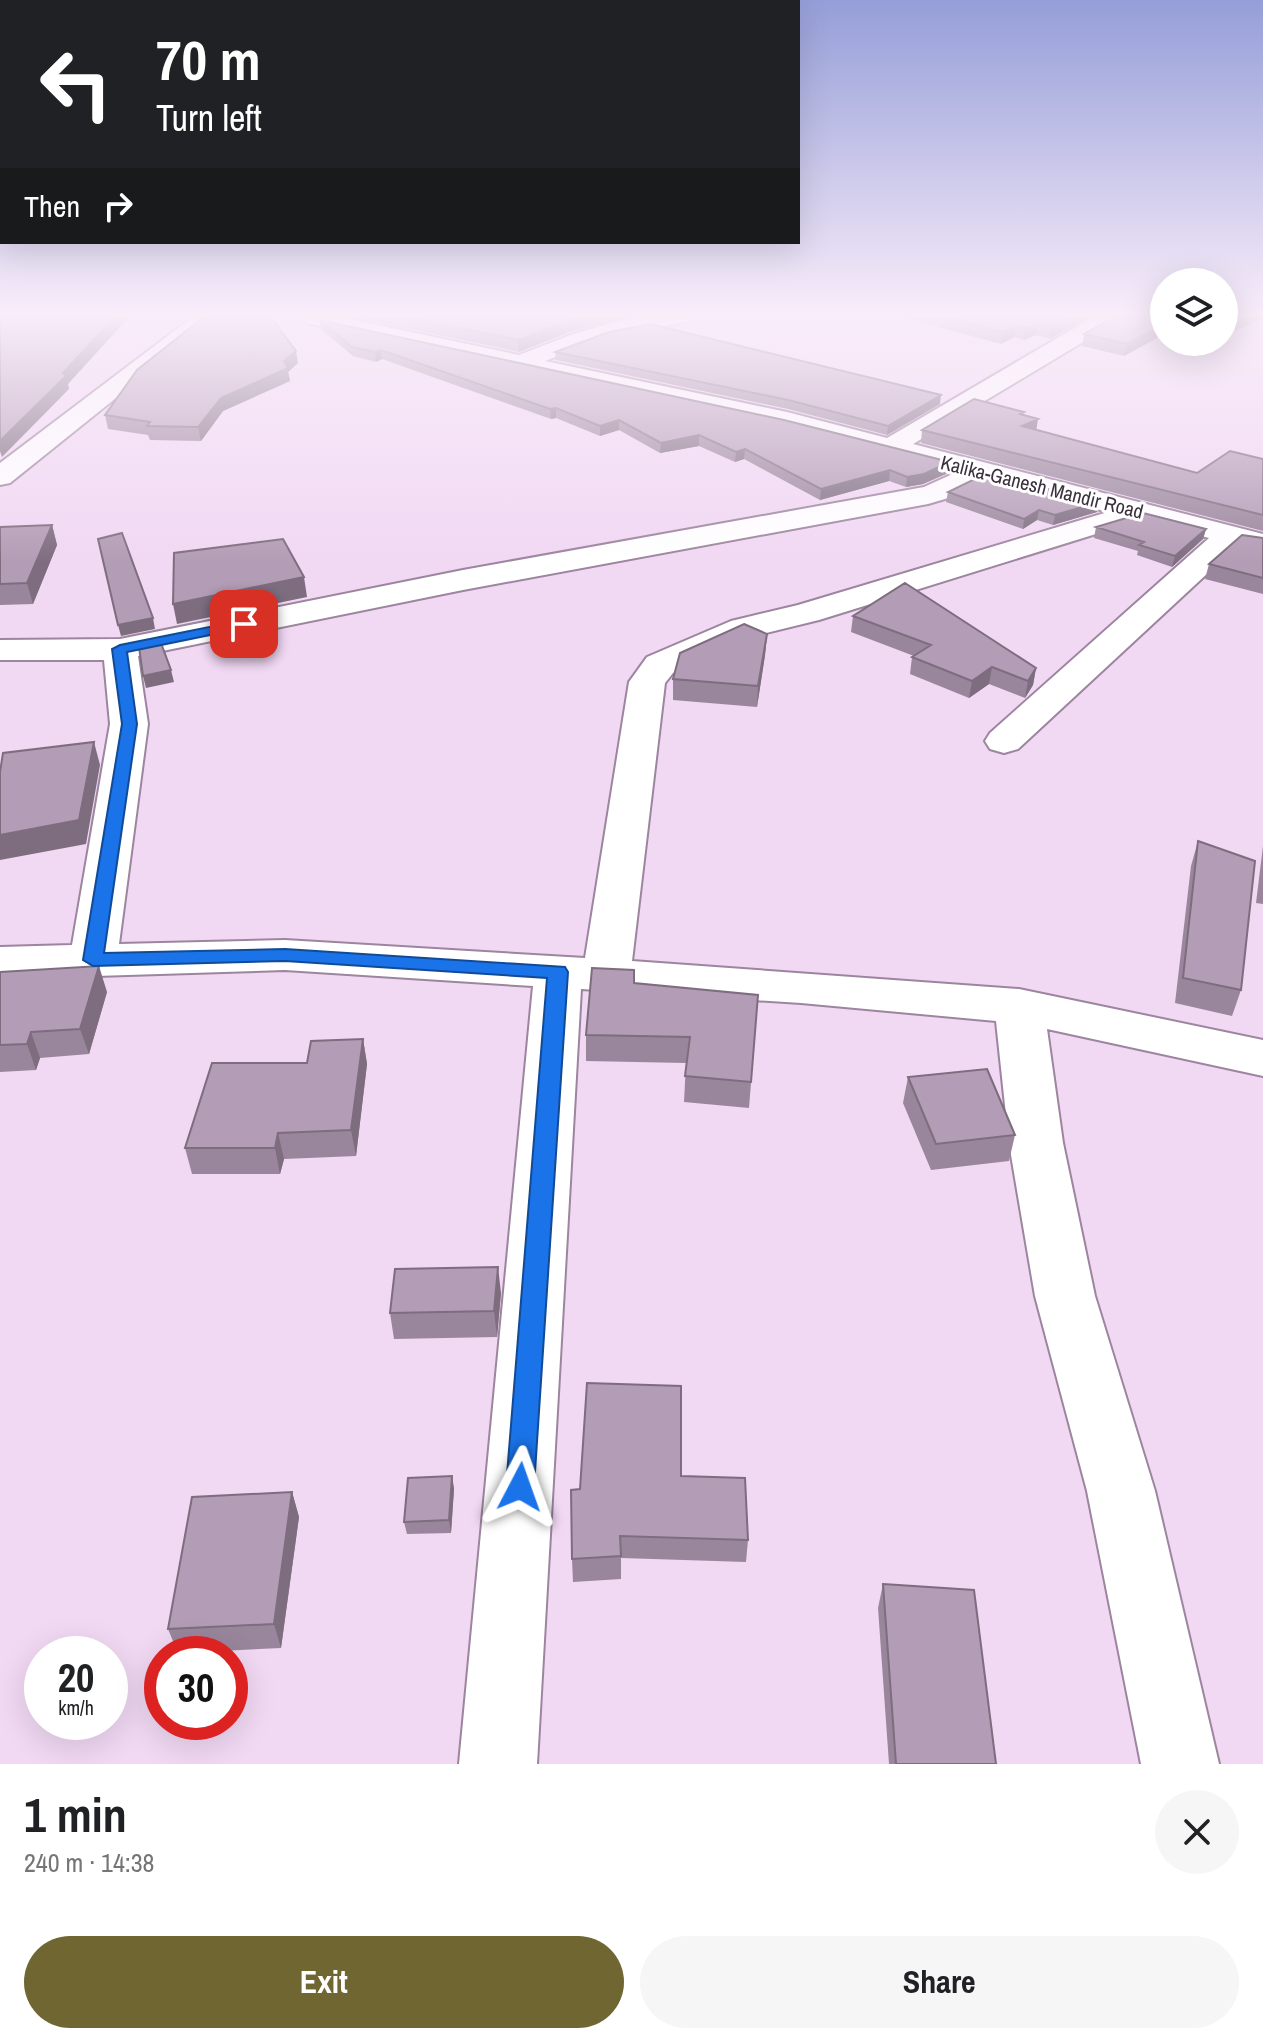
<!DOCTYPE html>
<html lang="en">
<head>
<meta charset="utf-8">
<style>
  :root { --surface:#fff; --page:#f6f6f6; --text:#202124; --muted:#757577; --accent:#6f6632 }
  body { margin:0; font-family:"Archivo Narrow",sans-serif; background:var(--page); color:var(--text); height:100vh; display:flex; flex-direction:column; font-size:30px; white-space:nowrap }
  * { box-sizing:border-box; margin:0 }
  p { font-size:26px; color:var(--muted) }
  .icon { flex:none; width:44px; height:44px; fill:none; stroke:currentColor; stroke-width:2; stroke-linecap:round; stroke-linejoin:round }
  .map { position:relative; height:1764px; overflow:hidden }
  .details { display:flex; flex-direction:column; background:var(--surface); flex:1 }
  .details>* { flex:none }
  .banner { position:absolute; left:0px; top:0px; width:800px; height:244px; box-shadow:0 8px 32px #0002; background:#202124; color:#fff; overflow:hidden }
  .tools { position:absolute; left:1150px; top:268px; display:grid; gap:16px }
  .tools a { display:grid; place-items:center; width:88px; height:88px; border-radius:50%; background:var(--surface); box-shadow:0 8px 32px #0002; font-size:40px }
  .speed { position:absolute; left:24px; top:1636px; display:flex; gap:16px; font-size:40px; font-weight:700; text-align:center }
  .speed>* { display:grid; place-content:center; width:104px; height:104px; border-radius:50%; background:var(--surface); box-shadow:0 8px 32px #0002; line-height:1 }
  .speed small { font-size:20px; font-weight:400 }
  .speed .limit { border:12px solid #d22; background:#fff; color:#111 }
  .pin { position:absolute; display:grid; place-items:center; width:68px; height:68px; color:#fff; margin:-34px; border-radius:16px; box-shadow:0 4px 12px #0006 }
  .me { position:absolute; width:88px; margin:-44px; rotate:4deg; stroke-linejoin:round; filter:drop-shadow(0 0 6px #0008) }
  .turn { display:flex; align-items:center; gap:28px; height:168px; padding:0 24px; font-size:36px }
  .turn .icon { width:104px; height:104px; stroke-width:2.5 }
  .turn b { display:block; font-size:56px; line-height:68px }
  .then { display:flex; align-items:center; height:76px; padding:0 24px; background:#0003; gap:16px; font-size:30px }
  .round { display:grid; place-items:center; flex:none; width:84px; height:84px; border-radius:42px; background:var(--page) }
  .overview { display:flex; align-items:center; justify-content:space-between; height:136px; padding:0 24px }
  h1 { font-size:48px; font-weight:700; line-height:60px }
  .cta { display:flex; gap:16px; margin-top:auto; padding:16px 24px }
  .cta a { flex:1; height:92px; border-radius:48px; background:var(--accent); color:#fff; font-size:32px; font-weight:700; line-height:92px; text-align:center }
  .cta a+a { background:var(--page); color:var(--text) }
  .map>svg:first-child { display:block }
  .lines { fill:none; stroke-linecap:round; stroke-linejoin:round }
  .minor-casing { stroke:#9c859e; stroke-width:4 }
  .minor { fill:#fff; fill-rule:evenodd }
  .wall { fill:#9a869c }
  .shaded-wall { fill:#7d6d7f }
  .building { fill:#b39cb5; stroke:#7d6d7f; stroke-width:2 }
  .route { fill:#1a73e8; stroke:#114b97; stroke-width:2 }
  .labels { text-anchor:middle; stroke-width:6; stroke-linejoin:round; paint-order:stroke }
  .far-street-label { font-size:20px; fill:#3b313c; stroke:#fff }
</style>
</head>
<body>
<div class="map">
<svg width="1263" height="1764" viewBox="0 0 1263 1764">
  <rect width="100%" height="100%" fill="#f1d8f3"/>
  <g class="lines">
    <defs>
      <path id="minor" d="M194 316H218L10 483 0 485V463Z
        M295 316H335L519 355 573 334 619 321 643 316H694L691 321 608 337 545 361 787 412 887 438 1095 316H1121L1118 321 913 444 1263 534V552L1237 546 1018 749 1004 753 990 749 985 741 990 733 1209 538 1141 520 819 620 754 636 673 673 665 683 632 961 1019 989 1263 1040V1076L1047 1029 1063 1143 1095 1296 1155 1491 1219 1764H1141L1087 1491 1035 1296 1009 1143 996 1021 801 1003 581 989 537 1764H459L533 986 285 970 0 979V947L72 945 110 724 104 660H0V640L120 639 463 570 924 487 957 472 784 427 306 323ZM985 480 1108 512 798 605 731 621 647 657 629 682 585 958 285 940 119 944 148 724 138 656 463 590 928 504 955 496Z"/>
    </defs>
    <use href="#minor" class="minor-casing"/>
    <use href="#minor" class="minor"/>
  </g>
  <path class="wall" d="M348 316H632L572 331 519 352Z
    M898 316H1090L1050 339 1036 335 1024 340 1014 337 1001 344Z
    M1164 316V334L1124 356 1082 346 1084 334Z
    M1224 316 1262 319 1236 330 1224 327Z
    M319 320 950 462 948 473 923 484 906 487 889 481 820 500 744 459 735 462 699 446 660 453 619 430 600 436 556 418 551 419 382 359 376 362 353 356 321 329Z
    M555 352 940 404 887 435 788 409 556 360Z
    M298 363 288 372 290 381 223 411 201 441 150 440 148 435 108 429 105 415Z
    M1023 414 1036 430 1197 473 1263 459V531L921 443 922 430Z
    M948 492 1099 502 1097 512 1053 525 1037 520 1023 529 946 502Z
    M52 525 57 545 33 604 0 605V527Z
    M1096 527 1206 529 1203 539 1172 567 1137 555 1138 551 1094 538Z
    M1263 538V594L1205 579 1209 564Z
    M853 616 1036 668 1033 685 1025 698 989 684 969 698 910 674 912 657 914 656 851 632Z
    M767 634 765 655 757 707 673 700V679Z
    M1198 841 1241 990 1232 1016 1175 1003 1191 866Z
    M1263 846V904L1256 903Z
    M0 972 107 992 89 1054 40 1058 36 1070 0 1072Z
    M634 983 758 995 749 1108 684 1102 686 1063 586 1061V1035Z
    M363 1039 367 1064 356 1156 284 1159 280 1174H192L185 1148 307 1063Z
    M908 1077 1015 1135 1009 1161 931 1170 903 1103Z
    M501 1293 497 1337 394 1339 390 1313Z
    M452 1476 454 1489 451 1533 407 1534 404 1522Z
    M681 1476 748 1540 746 1562 621 1558V1579L573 1582 572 1559 580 1489Z
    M292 1492 299 1517 281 1648 178 1653 168 1629Z
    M883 1584 996 1764H889L878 1608Z"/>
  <path class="shaded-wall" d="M116 316H130L68 384 69 389 2 457 0 451V441Z
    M588 316H632L572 331 519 352 518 340 572 320Z
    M1072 316H1090L1050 339 1052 327Z
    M1246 316H1263V318L1236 330 1239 318Z
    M1038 324 1036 335 1024 340 1025 328Z
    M1164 324V334L1124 356 1127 344Z
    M1016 326 1014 337 1001 344 1003 332Z
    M381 350 382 359 376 362 375 352Z
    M296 351 298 363 288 372 290 381 223 411 201 441 198 427 221 398 284 361Z
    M941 395 940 404 887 435 888 426Z
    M556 408V418L551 419 550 409Z
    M1038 419 1036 432 1022 426Z
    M619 420V430L600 436V426Z
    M699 435V446L660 453 661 443Z
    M745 449 744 459 735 462 736 452Z
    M950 462 948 473 923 484 906 487 907 477Z
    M890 470 889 481 820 500 821 489Z
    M1099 502 1097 512 1053 525 1055 515Z
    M1039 510 1037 520 1023 529 1024 519Z
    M52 525 57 545 33 604 27 583Z
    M1206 529 1203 539 1172 567 1175 556Z
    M304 577 307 597 177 624 173 604Z
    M153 618 155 629 121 636 118 625Z
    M767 634 765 655 757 707 758 686Z
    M992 667 989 684 969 698 972 681Z
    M1036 668 1033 685 1025 698 1028 681Z
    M171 670 174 682 146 688 143 676Z
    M94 742 100 765 86 844 0 860V835Z
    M99 966 107 992 89 1054 80 1029Z
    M31 1032 40 1058 36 1070 27 1044Z
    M363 1039 367 1064 356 1156 351 1130Z
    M278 1133 284 1159 280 1174 275 1148Z
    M498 1267 501 1293 497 1337 494 1311Z
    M452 1476 454 1489 451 1533 449 1520Z
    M292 1492 299 1517 281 1648 274 1624Z"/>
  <path class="building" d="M0 316H116L63 373 66 376 0 441Z
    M205 316H270L296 351 284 361 288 368 221 398 198 427 147 426 150 422 105 415 137 370Z
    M401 316H588L572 320 518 340Z
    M941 316H1072L1052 327 1038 324 1025 328 1016 326 1003 332Z
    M1116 316H1164V324L1127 344 1084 334Z
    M1227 316H1246L1239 318Z
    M319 320 784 420 950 462 924 474 907 477 890 470 821 489 745 449 736 452 699 435 661 443 619 420 600 426 556 408 550 409 381 350 375 352 352 347Z
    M650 324 941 395 888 426 788 400 555 352 609 332Z
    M974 399 1024 412 1020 414 1038 419 1022 426 1197 473 1230 451 1263 459V515L922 430Z
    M987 473 1099 502 1055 515 1039 510 1024 519 948 492Z
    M1143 513 1206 529 1175 556 1139 545 1144 542 1096 527Z
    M52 525 27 583 0 584V527Z
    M122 533 153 618 118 625 98 539Z
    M1242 535 1263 538V578L1209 564Z
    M283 539 304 577 173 604 174 553Z
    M905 583 1036 668 1028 681 992 667 972 681 912 657 931 645 853 616Z
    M744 624 767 634 758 686 673 679 680 653Z
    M161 643 171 670 143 676 139 647Z
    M94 742 79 820 0 835V772L3 753Z
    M1198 841 1255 861 1241 990 1183 978Z
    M99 966 80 1029 31 1032 27 1044 0 1045V972Z
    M592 968 634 970V983L758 995 751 1082 685 1076 690 1037 586 1035Z
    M363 1039 351 1130 278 1133 275 1148H185L212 1063H307L311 1041Z
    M987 1069 1015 1135 936 1144 908 1077Z
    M498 1267 494 1311 390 1313 395 1269Z
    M587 1383 681 1386V1476L745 1478 748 1540 620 1536 621 1556 572 1559 571 1490 580 1489Z
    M452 1476 449 1520 404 1522 408 1478Z
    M292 1492 274 1624 168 1629 192 1497Z
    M883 1584 974 1590 996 1764H896Z"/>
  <linearGradient id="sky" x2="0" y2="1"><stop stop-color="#959ed8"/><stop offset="0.56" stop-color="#f9edfa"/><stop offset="1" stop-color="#f9edfa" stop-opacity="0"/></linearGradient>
  <rect width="1263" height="563" fill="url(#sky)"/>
  <path class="route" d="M244 620 251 624 249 627 127 652 137 724 104 953 285 949 565 967 568 972 534 1487 530 1496 520 1500 510 1496 506 1487 547 978 285 961 93 966 83 960 122 724 112 649 120 645Z"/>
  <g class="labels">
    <g class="far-street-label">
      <text transform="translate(1042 487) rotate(14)" y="7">Kalika-Ganesh Mandir Road</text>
    </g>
  </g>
</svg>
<div class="tools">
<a><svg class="icon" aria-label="layers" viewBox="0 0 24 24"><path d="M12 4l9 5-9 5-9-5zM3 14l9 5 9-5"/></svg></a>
</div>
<div class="speed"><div>20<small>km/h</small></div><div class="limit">30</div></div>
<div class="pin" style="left:244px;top:624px;background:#d93025"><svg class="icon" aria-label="arrive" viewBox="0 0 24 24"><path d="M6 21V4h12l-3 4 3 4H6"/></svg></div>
<svg class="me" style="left:520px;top:1487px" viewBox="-20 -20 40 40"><path d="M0-17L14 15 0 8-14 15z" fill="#1a73e8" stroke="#fff" stroke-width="4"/></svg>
<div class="banner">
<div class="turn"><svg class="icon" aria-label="left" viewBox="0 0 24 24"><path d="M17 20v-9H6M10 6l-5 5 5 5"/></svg><div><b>70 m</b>Turn left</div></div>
<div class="then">Then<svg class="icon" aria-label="right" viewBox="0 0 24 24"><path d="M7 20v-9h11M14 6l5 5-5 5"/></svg></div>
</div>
</div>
<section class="details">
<div class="overview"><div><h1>1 min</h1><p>240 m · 14:38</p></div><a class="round"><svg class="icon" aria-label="close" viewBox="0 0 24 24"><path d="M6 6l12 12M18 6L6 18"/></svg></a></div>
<div class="cta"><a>Exit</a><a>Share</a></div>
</section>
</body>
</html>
